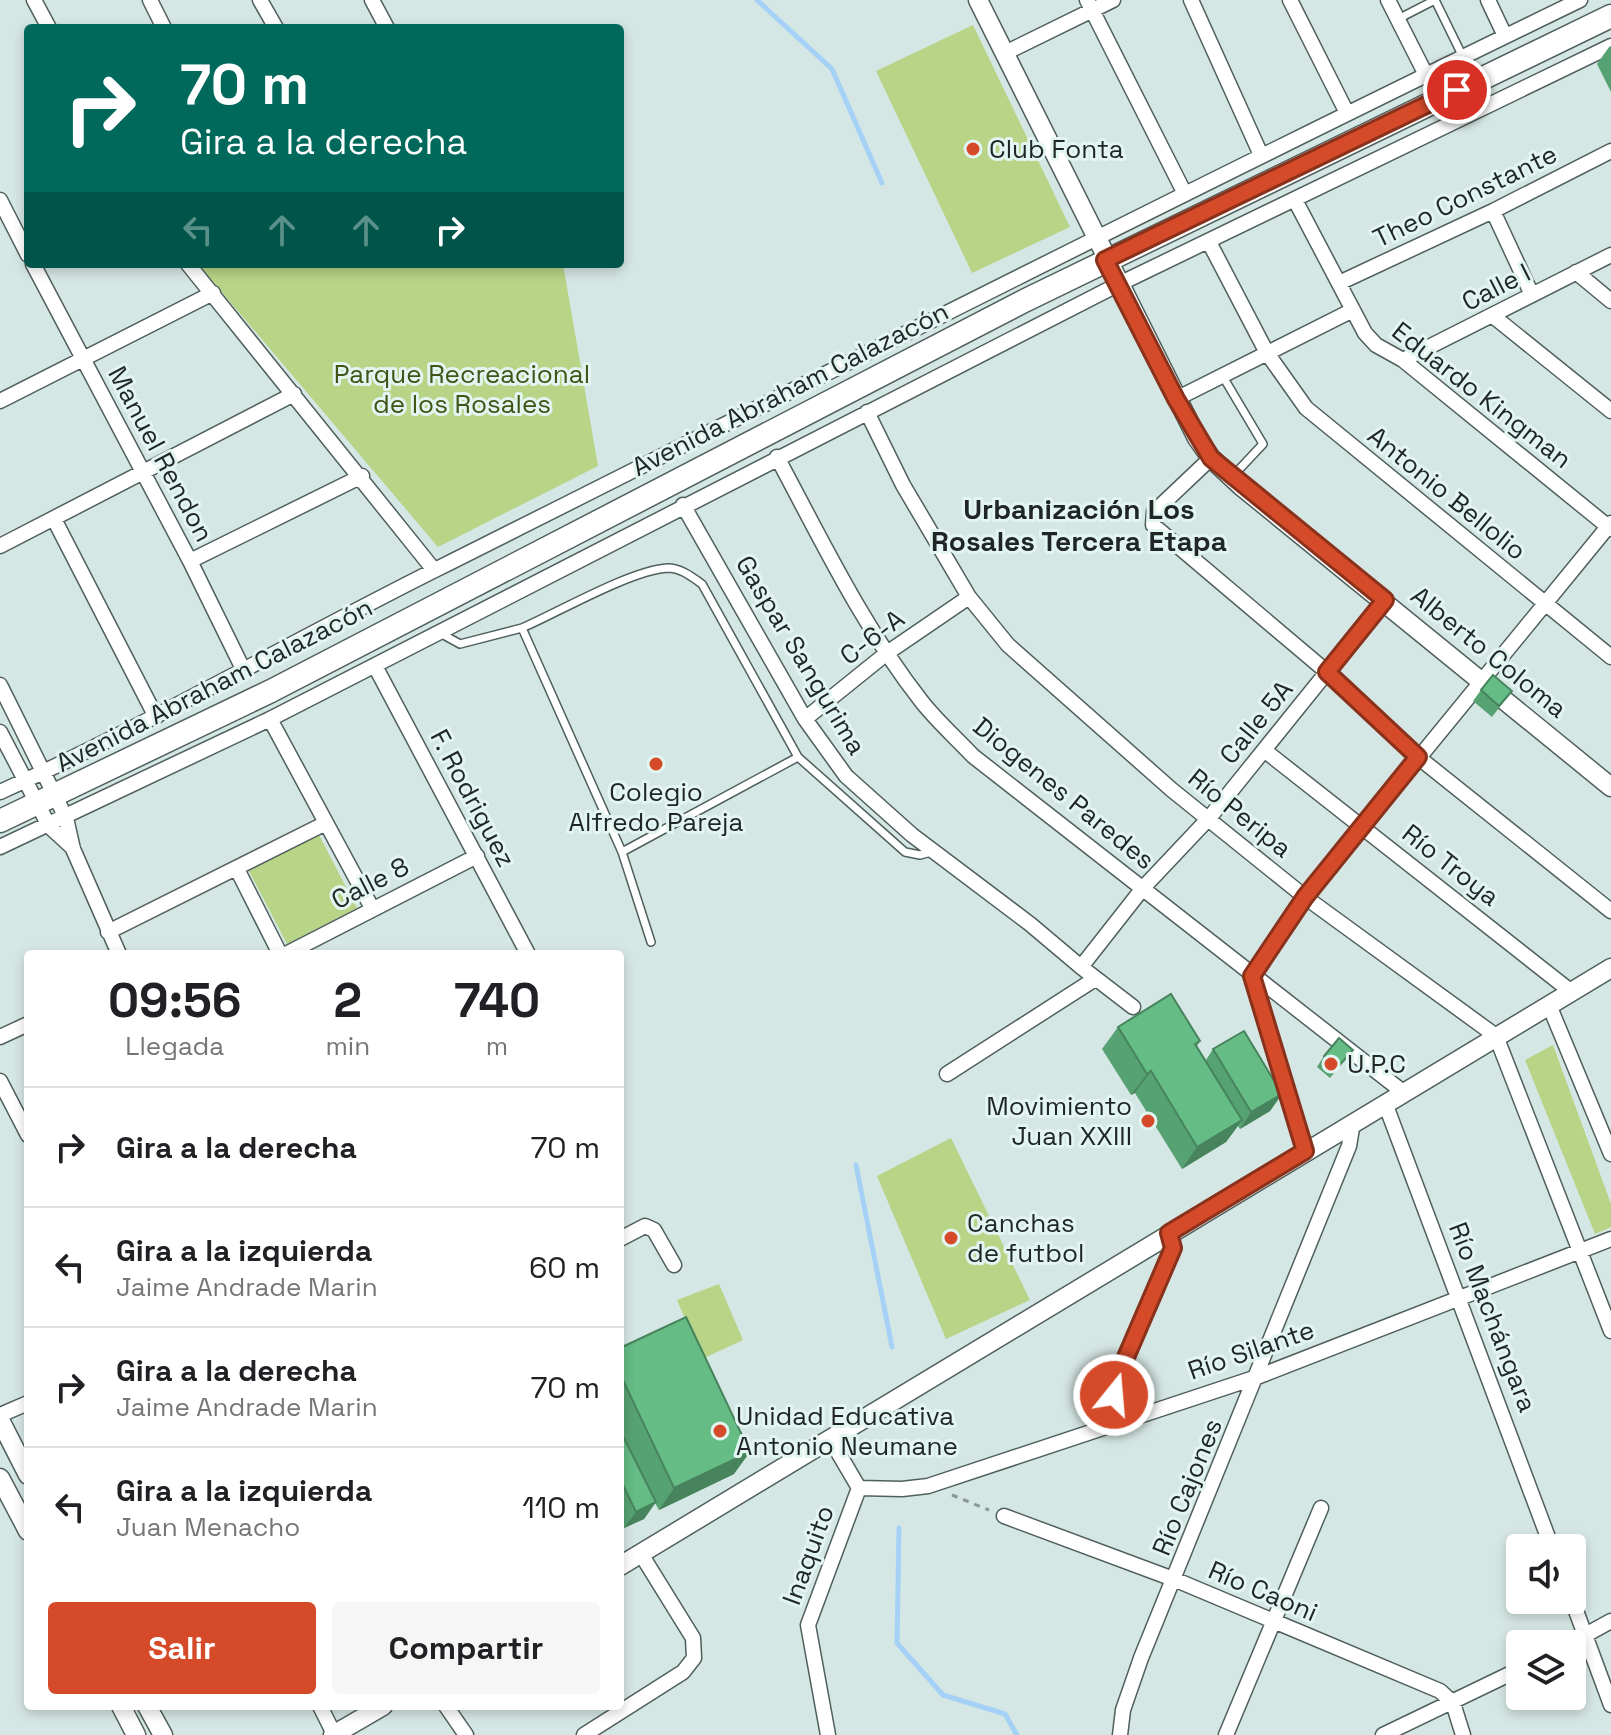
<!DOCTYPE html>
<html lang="es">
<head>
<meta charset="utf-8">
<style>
  :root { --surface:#fff; --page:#f6f6f6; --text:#202124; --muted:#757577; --line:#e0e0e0; --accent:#d54b2a }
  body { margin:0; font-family:"Space Grotesk",sans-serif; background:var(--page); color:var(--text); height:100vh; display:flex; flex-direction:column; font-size:30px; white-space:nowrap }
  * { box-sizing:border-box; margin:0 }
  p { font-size:26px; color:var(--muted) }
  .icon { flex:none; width:44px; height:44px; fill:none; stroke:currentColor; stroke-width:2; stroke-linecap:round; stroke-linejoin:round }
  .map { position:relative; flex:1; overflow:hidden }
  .panel { position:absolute; left:24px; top:950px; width:600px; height:760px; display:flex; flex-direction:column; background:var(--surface); border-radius:8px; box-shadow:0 4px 12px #0003 }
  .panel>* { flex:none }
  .hud { position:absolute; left:24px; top:24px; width:600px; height:244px; border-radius:8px; box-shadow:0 4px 12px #0003; background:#00695c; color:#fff; overflow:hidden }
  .buttons { position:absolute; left:1506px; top:1534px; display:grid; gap:16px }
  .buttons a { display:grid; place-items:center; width:80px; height:80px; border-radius:8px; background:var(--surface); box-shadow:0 4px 12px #0003; font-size:40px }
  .pin { position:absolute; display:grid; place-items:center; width:68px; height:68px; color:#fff; margin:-34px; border:4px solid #fff; border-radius:50%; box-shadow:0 2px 8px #0007 }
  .me { position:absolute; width:88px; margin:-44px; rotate:17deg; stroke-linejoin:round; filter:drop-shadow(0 0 6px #0008) }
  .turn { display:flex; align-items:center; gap:28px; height:168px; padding:0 24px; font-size:36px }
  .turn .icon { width:104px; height:104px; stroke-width:2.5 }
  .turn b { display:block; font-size:56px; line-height:68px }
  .lanes { display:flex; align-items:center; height:76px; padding:0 24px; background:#0003; justify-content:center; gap:40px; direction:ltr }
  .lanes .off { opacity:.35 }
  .eta { display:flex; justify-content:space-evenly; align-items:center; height:136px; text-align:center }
  .eta b { font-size:48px; font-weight:800; line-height:56px }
  .action { display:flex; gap:16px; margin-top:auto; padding:16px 24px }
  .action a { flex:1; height:92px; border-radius:8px; background:var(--accent); color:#fff; font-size:32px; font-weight:800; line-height:92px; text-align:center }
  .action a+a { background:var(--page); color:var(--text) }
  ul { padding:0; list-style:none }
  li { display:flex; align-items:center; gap:24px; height:120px; padding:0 24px; border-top:2px solid var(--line) }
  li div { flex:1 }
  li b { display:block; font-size:30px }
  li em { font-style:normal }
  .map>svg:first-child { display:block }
  .park { fill:#b8d486 }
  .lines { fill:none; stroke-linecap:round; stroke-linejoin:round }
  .stream { stroke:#a5d1f7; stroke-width:5 }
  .service-casing { stroke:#4f5f5c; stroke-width:10 }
  .minor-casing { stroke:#4f5f5c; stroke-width:17 }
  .tertiary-casing { stroke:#4f5f5c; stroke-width:21 }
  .secondary-casing { stroke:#4f5f5c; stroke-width:25 }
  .path { stroke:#8a9895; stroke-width:3; stroke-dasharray:6 6; stroke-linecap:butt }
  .service { stroke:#fff; stroke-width:7 }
  .minor { stroke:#fff; stroke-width:14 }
  .tertiary { stroke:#fff; stroke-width:18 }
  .secondary { stroke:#fff; stroke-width:22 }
  .wall { fill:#57a272 }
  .shaded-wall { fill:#47845d }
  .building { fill:#65bc85; stroke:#47845d; stroke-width:2 }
  .route-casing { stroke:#8a311b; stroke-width:20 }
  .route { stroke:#d54b2a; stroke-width:14 }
  .poi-dot { fill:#d54b2a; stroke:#e2f5f1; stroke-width:3 }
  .labels { text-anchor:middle; stroke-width:6; stroke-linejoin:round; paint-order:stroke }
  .poi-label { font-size:26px; fill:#1f2625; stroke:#e2f5f1; text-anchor:start }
  .street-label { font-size:26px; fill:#1f2625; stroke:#e2f5f1 }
  .park-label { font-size:26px; fill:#415315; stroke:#e2f5f1 }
  .neighbourhood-label { font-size:28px; font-weight:bold; fill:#1f2625; stroke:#e2f5f1 }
</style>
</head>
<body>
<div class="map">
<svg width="1611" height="1735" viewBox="0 0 1611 1735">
  <rect width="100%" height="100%" fill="#d5e7e4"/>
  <path class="park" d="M973 25 1070 227 972 273 876 71Z
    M198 264H563L598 466 438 547Z
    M319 835 357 908 287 944 249 871Z
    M1553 1045 1611 1204V1227L1595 1234 1525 1060Z
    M951 1138 1030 1300 946 1339 877 1176Z
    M719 1284 743 1340 702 1359 677 1300Z"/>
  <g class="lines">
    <path class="stream" d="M757 0 832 69 882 183
      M856 1165 892 1347
      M899 1528 897 1643 943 1695 1005 1714 1017 1735"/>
    <defs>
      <path id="service" d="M1398 19 1435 0 1463 57
        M1222 375 1263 444 1232 477
        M522 628C559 612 631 570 668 568 681 568 692 577 702 584L798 757 622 852
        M440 633 460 644 522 628 622 852 651 942
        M798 757 905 852 920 855 931 852"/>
      <path id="minor" d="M34 0 49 28
        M150 0 164 28
        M260 0 276 28
        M372 0 387 28
        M1087 0 1185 194
        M1191 0 1261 155
        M1290 0 1347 113
        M1388 0 1426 75
        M1488 0 1505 36
        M1005 53 1113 0
        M0 200 28 255
        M1295 200 1365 333 1376 345 1403 360 1611 529
        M1493 211 1532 295
        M1209 242 1267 353 1306 408 1611 657
        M33 264 190 561 243 669
        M188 264 434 570
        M1576 272 1611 301
        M1339 283 1493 211 1611 151
        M1493 316 1611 411
        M1403 360 1611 255
        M1176 399 1353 310
        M0 401 213 293
        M867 412 903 485 969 597 1008 645 1172 790 1305 897 1496 1036 1611 1331
        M777 457C822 541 863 627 922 702 937 721 956 738 973 756L1403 1092
        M1211 458 1154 512 1153 525 1327 672 1418 757 1611 911
        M683 505 805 719 846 776 912 835 1030 924 1081 967
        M54 519 156 717
        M0 546 294 394
        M190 561 362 476
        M375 666 528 954
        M0 685 66 818 73 849 119 954
        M270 719 372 908
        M805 719 887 653 969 597
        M0 732 49 826 73 848
        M1264 750 1569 990
        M0 792C148 725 289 643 435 570 816 379 1196 186 1580 0
        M0 847 270 719 1117 285 1611 46
        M237 869 280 954
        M108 932 326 823
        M286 954 477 856
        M1549 1005 1611 1154
        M1133 1007 1081 967 1143 888 1210 817 1385 600
        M0 1037 28 1024
        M947 1074 1095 979
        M0 1081 28 1135
        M1385 1103 1552 1548
        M1305 1151 1252 976 1305 897 1611 523
        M620 1239 645 1226 654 1230 674 1265
        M1144 1412C1127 1410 1114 1404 1114 1385L1173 1248 1169 1233
        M0 1415 28 1403
        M832 1442 859 1488 902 1489 928 1486 1257 1377 1611 1239
        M1004 1516 1176 1580 1440 1691 1453 1703 1463 1735
        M1572 1600 1611 1705
        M1569 1644 1611 1621
        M320 1706 334 1734
        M446 1706 466 1735
        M584 1735 683 1672 694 1658 693 1638 641 1554
        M828 1735 808 1625 859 1488
        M1120 1735 1123 1710 1141 1658 1349 1146 1353 1122
        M1226 1735 1321 1508
        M1383 1735 1520 1669"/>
      <path id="tertiary" d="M978 0 1197 438 1211 458 1241 486 1611 787
        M0 1420 28 1475
        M0 1478 28 1531
        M620 1566 1611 968
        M121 1706 136 1735
        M147 1706 163 1735
        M333 1735 383 1706"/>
      <path id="secondary" d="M0 821 271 691 1026 300 1611 16"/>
    </defs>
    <use href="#service" class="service-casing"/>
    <use href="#minor" class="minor-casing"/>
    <use href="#tertiary" class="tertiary-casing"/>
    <use href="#secondary" class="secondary-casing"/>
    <path class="path" d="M952 1495 989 1510"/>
    <use href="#service" class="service"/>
    <use href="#minor" class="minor"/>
    <use href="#tertiary" class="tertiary"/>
    <use href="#secondary" class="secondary"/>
  </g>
  <path class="wall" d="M1611 46V92L1597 64 1609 47Z
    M1481 690 1512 691 1492 717 1473 701Z
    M1118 1027 1200 1041 1197 1046 1206 1060 1213 1049 1282 1094 1270 1111 1240 1129 1238 1126 1226 1142 1182 1169 1135 1093 1131 1095 1102 1049Z
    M1353 1050 1330 1078 1317 1067 1324 1056Z
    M620 1348 734 1474 659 1510 655 1503 644 1519 624 1528 620 1519V1430L646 1482 620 1428Z"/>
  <path class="shaded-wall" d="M1151 1071 1135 1093 1131 1095 1147 1074Z
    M1282 1094 1270 1111 1240 1129 1251 1112Z
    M1242 1120 1226 1142 1182 1169 1197 1147Z
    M750 1452 734 1474 659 1510 674 1488Z
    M656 1502 644 1519 624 1528 636 1512Z"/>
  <path class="building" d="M1493 675 1512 691 1499 706 1481 690Z
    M1171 994 1200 1041 1195 1044 1242 1120 1197 1147 1151 1071 1147 1074 1118 1027Z
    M1244 1031 1282 1094 1251 1112 1213 1049Z
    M1339 1038 1353 1050 1338 1067 1324 1056Z
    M686 1317 750 1452 674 1488 620 1374V1348Z
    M620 1430 656 1502 636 1512 620 1479Z"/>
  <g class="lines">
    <defs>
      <path id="route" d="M1114 1395V1385L1173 1248 1169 1233 1305 1151 1252 976 1305 897 1418 757 1327 672 1385 600 1211 458 1176 399 1105 260 1457 90"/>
    </defs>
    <use href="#route" class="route-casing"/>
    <use href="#route" class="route"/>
  </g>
  <g class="poi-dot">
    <circle cx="973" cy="149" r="8"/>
    <circle cx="656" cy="764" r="8"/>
    <circle cx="1331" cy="1064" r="8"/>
    <circle cx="1148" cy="1121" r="8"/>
    <circle cx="951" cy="1238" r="8"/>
    <circle cx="720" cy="1431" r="8"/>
  </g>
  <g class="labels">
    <g class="poi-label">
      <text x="989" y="158">Club Fonta</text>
      <text x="656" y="801" text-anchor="middle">Colegio<tspan x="656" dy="30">Alfredo Pareja</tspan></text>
      <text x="1347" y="1073">U.P.C</text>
      <text x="1132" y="1115" text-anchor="end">Movimiento<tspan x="1132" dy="30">Juan XXIII</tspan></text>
      <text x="967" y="1232">Canchas<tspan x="967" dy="30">de futbol</tspan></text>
      <text x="736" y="1425">Unidad Educativa<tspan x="736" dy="30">Antonio Neumane</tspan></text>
    </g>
    <g class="street-label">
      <text transform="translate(1465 196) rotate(-26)" y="9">Theo Constante</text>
      <text transform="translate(1496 287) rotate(-27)" y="9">Calle I</text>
      <text transform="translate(790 389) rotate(-27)" y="9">Avenida Abraham Calazacón</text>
      <text transform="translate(1482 395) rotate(38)" y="9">Eduardo Kingman</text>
      <text transform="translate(161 454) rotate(62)" y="9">Manuel Rendon</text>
      <text transform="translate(1447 493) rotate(39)" y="9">Antonio Bellolio</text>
      <text transform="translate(872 637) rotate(-37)" y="9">C-6-A</text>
      <text transform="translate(1489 652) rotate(39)" y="9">Alberto Coloma</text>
      <text transform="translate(801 655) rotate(59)" y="9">Gaspar Sangurima</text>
      <text transform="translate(214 685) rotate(-27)" y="9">Avenida Abraham Calazacón</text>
      <text transform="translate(1256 722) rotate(-51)" y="9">Calle 5A</text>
      <text transform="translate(1064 793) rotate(39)" y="9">Diogenes Paredes</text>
      <text transform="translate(473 798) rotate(62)" y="9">F. Rodriguez</text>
      <text transform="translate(1240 813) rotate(39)" y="9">Río Peripa</text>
      <text transform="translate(1451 865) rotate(38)" y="9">Río Troya</text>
      <text transform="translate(370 883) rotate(-27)" y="9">Calle 8</text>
      <text transform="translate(1493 1317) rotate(69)" y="9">Río Machángara</text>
      <text transform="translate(1251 1350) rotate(-19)" y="9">Río Silante</text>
      <text transform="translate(1187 1487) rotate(-68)" y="9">Río Cajones</text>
      <text transform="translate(808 1555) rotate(-70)" y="9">Inaquito</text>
      <text transform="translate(1263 1591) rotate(23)" y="9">Río Caoni</text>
    </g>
    <g class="park-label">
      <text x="462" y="383">Parque Recreacional<tspan x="462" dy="30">de los Rosales</tspan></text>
    </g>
    <g class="neighbourhood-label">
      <text x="1079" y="519">Urbanización Los<tspan x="1079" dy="32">Rosales Tercera Etapa</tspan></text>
    </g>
  </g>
</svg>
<div class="buttons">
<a><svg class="icon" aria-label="sound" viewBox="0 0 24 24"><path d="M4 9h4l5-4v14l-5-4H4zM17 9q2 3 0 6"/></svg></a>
<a><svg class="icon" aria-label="layers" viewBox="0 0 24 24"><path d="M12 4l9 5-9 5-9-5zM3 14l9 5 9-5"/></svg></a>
</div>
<div class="pin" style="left:1457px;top:90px;background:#d93025"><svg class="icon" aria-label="arrive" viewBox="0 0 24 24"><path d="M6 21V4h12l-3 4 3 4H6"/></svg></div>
<svg class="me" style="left:1114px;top:1395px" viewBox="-20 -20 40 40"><circle r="17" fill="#d54b2a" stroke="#fff" stroke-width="3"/><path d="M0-11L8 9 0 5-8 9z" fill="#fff"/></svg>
<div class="hud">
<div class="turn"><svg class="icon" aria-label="right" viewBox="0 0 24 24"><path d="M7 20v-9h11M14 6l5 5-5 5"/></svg><div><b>70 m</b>Gira a la derecha</div></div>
<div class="lanes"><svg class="icon off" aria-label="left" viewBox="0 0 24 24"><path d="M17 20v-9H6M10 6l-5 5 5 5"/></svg><svg class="icon off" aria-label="ahead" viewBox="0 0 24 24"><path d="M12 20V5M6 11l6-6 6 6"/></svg><svg class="icon off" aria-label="ahead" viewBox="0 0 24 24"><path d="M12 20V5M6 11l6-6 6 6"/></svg><svg class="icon" aria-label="right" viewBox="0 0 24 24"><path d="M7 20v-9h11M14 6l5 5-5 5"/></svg></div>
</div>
<section class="panel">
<div class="eta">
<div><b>09:56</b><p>Llegada</p></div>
<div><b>2</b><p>min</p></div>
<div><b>740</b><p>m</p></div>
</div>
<ul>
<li><svg class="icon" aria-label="right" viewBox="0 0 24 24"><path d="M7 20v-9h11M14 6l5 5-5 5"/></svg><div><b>Gira a la derecha</b></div><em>70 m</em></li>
<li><svg class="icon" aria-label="left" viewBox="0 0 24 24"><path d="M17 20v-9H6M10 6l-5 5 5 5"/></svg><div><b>Gira a la izquierda</b><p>Jaime Andrade Marin</p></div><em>60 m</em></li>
<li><svg class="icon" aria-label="right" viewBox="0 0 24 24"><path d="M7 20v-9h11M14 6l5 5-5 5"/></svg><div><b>Gira a la derecha</b><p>Jaime Andrade Marin</p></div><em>70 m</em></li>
<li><svg class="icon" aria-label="left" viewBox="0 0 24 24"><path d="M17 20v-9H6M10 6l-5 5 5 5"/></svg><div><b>Gira a la izquierda</b><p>Juan Menacho</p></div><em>110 m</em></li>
</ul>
<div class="action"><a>Salir</a><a>Compartir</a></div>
</section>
</div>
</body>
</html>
